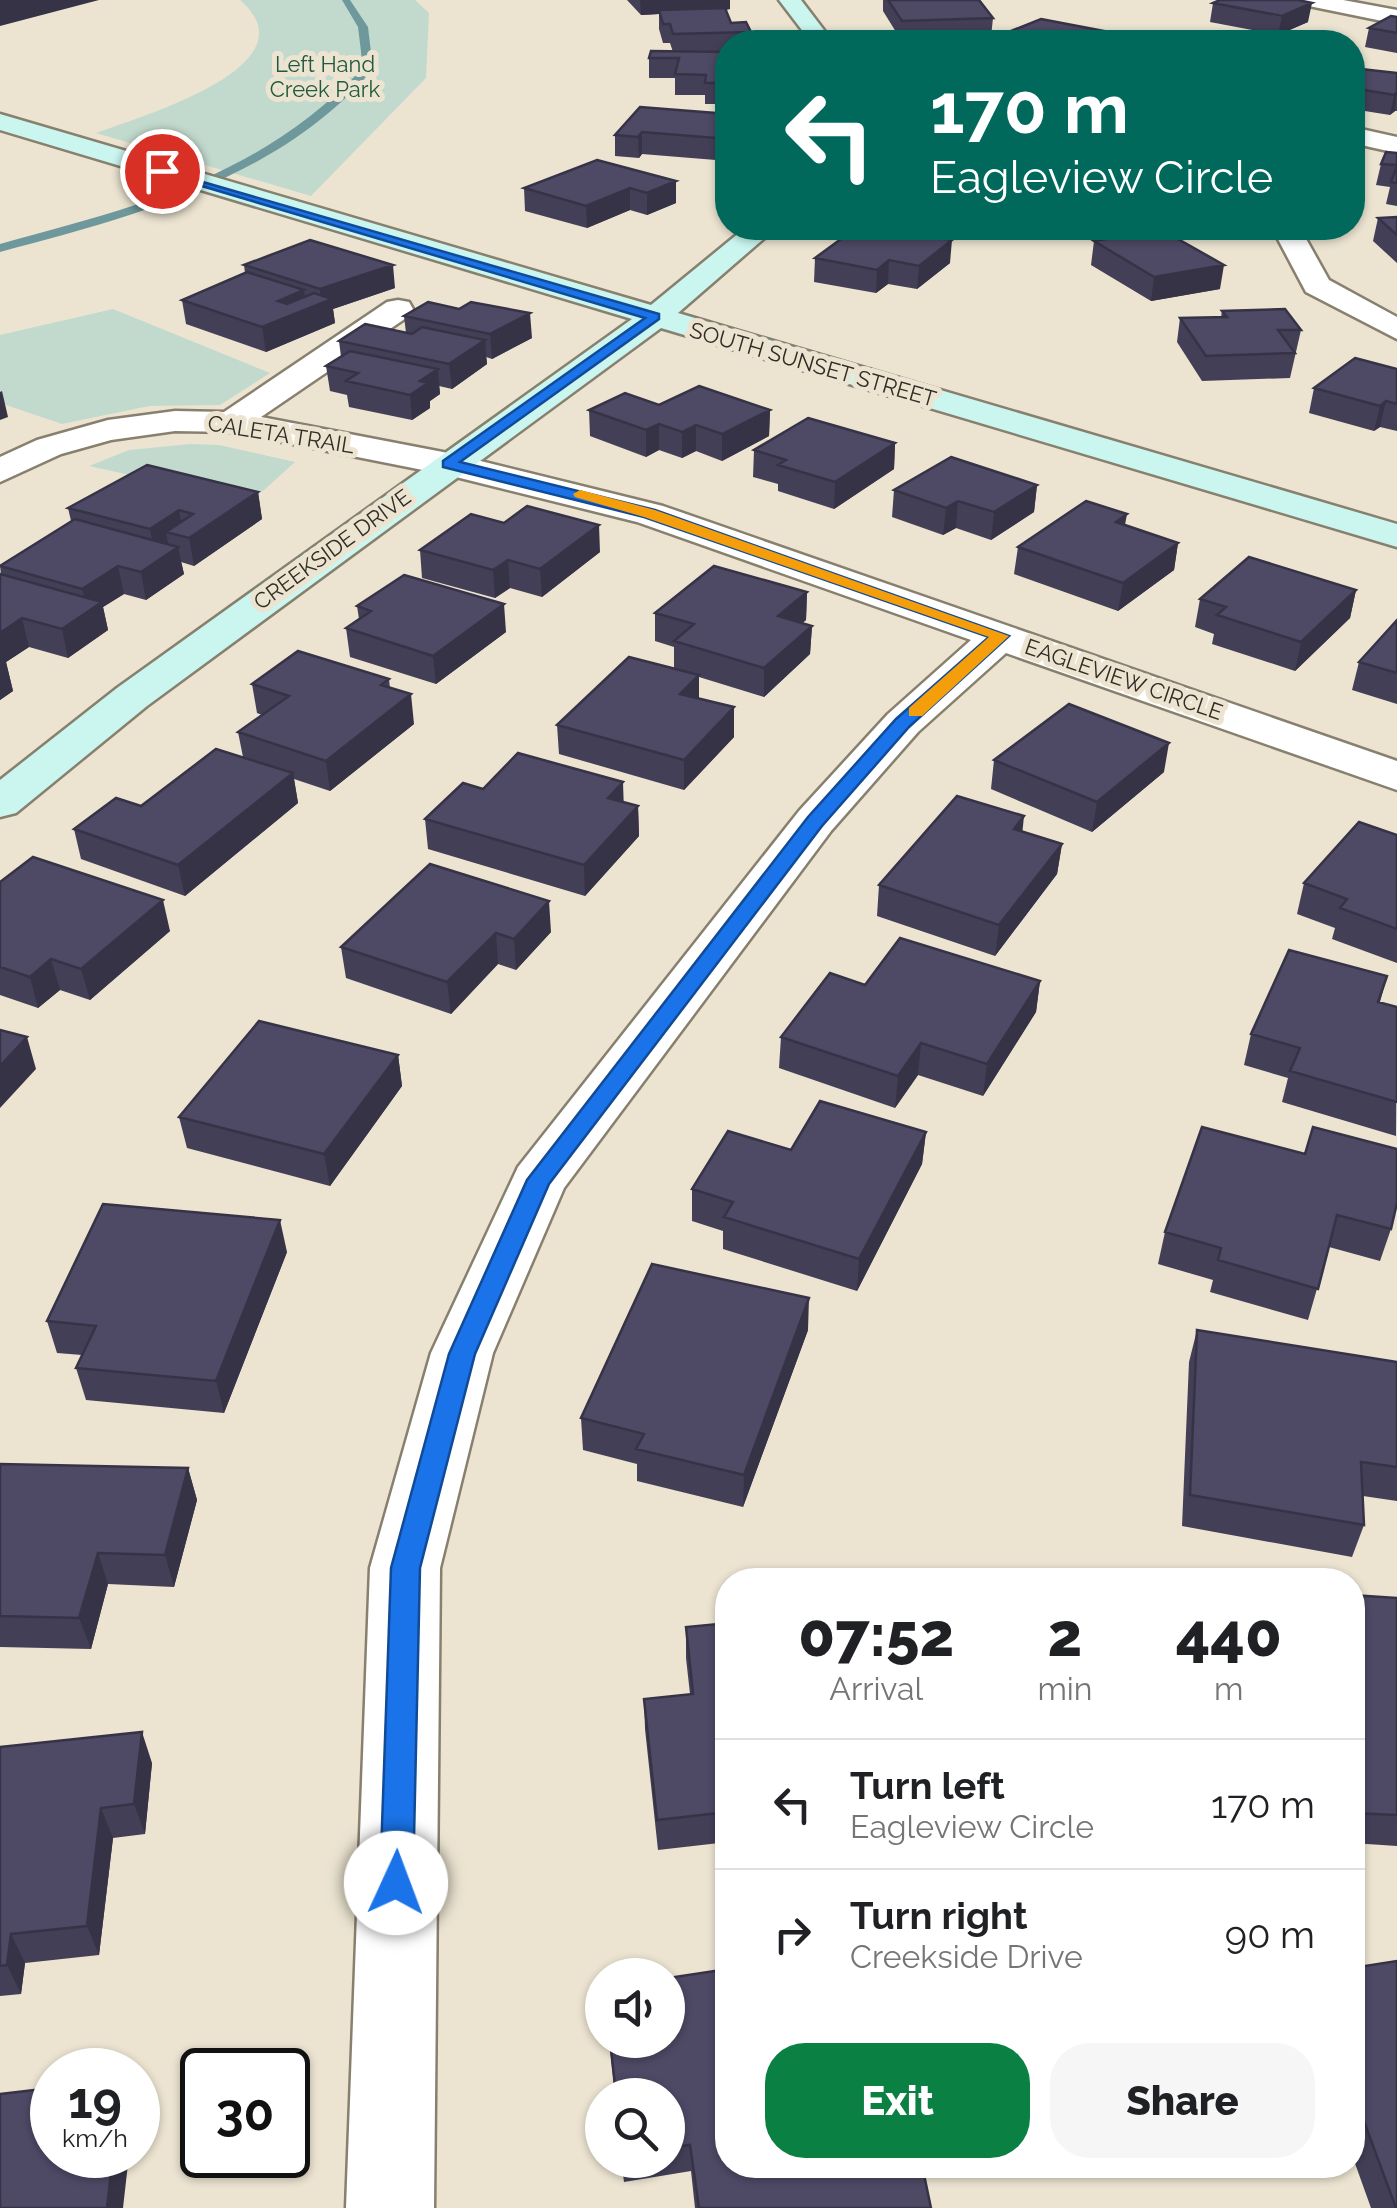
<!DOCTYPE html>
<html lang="en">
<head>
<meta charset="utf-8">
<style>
  :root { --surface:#fff; --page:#f6f6f6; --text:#202124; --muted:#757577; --line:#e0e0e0; --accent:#0b8043 }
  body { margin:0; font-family:Raleway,sans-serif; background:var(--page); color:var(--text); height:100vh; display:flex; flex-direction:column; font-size:38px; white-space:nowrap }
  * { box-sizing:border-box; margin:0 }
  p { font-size:32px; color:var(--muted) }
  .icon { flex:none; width:55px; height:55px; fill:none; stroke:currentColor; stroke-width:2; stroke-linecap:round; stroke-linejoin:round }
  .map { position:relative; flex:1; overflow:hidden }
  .side { position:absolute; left:715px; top:1568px; width:650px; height:610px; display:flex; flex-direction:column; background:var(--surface); border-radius:40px; box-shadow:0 2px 8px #0004 }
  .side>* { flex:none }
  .guide { position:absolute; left:715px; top:30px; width:650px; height:210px; border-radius:40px; box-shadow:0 2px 8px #0004; background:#00695c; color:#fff; overflow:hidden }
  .buttons { position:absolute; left:585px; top:1958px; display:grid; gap:20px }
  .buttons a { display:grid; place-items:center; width:100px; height:100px; border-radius:50%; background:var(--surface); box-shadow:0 2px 8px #0004; font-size:50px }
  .speed { position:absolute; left:30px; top:2048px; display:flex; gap:20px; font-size:50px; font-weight:700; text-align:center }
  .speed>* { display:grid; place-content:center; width:130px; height:130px; border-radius:50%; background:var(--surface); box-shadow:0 2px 8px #0004; line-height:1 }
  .speed small { font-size:25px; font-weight:400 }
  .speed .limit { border:5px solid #111; border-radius:15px; background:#fff; color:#111 }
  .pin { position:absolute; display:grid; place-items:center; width:85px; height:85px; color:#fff; margin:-42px; border:5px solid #fff; border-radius:50%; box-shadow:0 2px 10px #0007 }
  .me { position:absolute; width:110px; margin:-55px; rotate:2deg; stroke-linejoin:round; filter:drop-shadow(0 0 8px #0008) }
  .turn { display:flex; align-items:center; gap:35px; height:210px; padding:0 50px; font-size:45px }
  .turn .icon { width:130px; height:130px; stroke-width:2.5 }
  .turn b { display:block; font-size:70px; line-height:85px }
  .eta { display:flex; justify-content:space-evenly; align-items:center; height:170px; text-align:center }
  .eta b { font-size:60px; font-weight:800; line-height:70px }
  .button { display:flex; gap:20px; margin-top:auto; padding:20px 50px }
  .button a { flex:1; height:115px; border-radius:40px; background:var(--accent); color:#fff; font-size:40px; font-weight:800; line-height:115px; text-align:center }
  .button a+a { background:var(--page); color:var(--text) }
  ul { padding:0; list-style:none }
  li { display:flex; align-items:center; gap:30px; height:130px; padding:0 50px; border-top:2px solid var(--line) }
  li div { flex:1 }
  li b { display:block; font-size:38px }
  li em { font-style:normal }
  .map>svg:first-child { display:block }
  .green { fill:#c2dacd }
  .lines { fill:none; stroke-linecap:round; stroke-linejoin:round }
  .stream { fill:#6e989b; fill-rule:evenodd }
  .street-casing { stroke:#87806f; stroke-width:5 }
  .secondary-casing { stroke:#87806f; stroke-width:5 }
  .street { fill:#fff; fill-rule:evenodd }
  .secondary { fill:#caf6ef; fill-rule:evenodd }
  .wall { fill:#433f57 }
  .shaded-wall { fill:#373347 }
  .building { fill:#4e4965; stroke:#373347; stroke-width:2.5 }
  .route { fill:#1a73e8; stroke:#114b97; stroke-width:2.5 }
  .slow { fill:#f59e0b }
  .labels { text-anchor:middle; stroke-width:10; stroke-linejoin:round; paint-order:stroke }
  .far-park-label { font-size:22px; fill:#1f5a3f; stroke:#ece4d1 }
  .far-street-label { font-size:22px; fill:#302d26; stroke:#ece4d1 }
</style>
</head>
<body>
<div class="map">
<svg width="1397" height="2208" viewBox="0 0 1397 2208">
  <rect width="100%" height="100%" fill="#ece4d1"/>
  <path class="green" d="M240 0H415L429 13 426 78 311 196 96 133C138 117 317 66 240 0Z
    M113 309 270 373 220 405 149 406 62 424 0 403V335Z
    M190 444 219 445 295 462 263 491 235 498 89 466 129 450Z"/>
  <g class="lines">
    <path class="stream" d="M342 0H350L368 27 373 69C279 179 135 216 0 252V244C142 205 258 178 363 68L358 27Z"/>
    <defs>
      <path id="street" d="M1298 0H1343L1397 10V24L1309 6Z
        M1352 127 1397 137V153L1352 143Z
        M1272 228H1300L1329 280 1397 317V339L1306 292Z
        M398 300 409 302 413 309 409 316 261 417 448 453 663 506 1397 761V790L1006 653 918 732 831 831 564 1188 493 1353 440 1568 434 2208H346L370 1568 431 1353 518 1167 799 811 888 714 971 640 637 522 448 475 231 432 175 431 111 440 61 454 0 482V457L37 440 108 420 175 411 224 412 387 302Z"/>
      <path id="secondary" d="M779 0H801L833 42H811Z
        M0 114 651 305 745 228H776L678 313 1397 524V547L661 328 147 706 16 813 0 817V780L117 688 632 319 0 130Z"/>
    </defs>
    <use href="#street" class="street-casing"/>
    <use href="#secondary" class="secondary-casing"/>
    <use href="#street" class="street"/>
    <use href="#secondary" class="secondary"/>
  </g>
  <path class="wall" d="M627 0H730V9L726 10 731 23 751 32V42H728V104H705V95H675V78H649V58L673 52 670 43H663L659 29V14L641 15Z
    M883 0H979L993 18 991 37 901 40 883 11Z
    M1213 3 1308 22 1278 35 1210 22Z
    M1397 17V53L1365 47 1369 28Z
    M1006 33H1114L1112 42H1006Z
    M1352 68 1397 73V111H1395L1390 115 1352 109Z
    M728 114V161L642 154 639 158 615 156V135Z
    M1397 153V206L1386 204 1390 187 1376 185 1381 164Z
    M676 181V203L647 215 630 210 587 228 525 211 524 188Z
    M1397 217V263L1373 241 1378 218Z
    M1094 241 1220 289 1151 301 1091 265Z
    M815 258 950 263 917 289 888 284 876 293 814 282Z
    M244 265 395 288 333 309 335 323 266 352 186 324 182 300 245 273Z
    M1222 311 1301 330 1290 378 1202 381 1177 342 1180 318 1221 317Z
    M404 316 532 338 492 359 486 357 487 364 452 389 439 386 440 394 430 401V408L412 420 349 407 347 395 330 391 326 366 341 357 339 341 406 333Z
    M1397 369V431L1380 427 1374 431 1309 413 1314 388Z
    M659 405 770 410 769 436 722 461 696 451 682 458 659 450 646 457 590 436 589 410Z
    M895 443 894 469 834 509 778 491V484L753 477 754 450Z
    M1037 485 1034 512 991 540 956 528 943 535 892 517 894 490Z
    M258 492 262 519 194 566 181 562 184 574 146 600 124 594 103 607 108 630 68 658 29 647 6 662 13 691 0 700V574L1 575 0 565 71 521 68 508Z
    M1178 543 1174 570 1118 611 1014 574 1018 547Z
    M420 550 600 552 542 597 510 588 495 598 422 578Z
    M1356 590 1350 618 1295 671 1212 644 1214 634 1195 627 1200 599Z
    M807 592 806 620 802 623 812 626 810 654 764 697 699 677V698L734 707V737L684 790 559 754 557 725 674 669V647L655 641V613Z
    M357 606 506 632 436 684 350 657 346 628 359 619Z
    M1397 620V704L1352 690 1359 662Z
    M389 679 390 688 414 724 330 791 294 779 298 803 185 896 81 859 74 829 141 806 243 757 238 732 262 715 257 713 252 684Z
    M994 760 1164 772 1092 832 991 789Z
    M483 789 623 802 638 806 639 836 585 896 428 849 425 819Z
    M1022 832 1062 844 1057 874 995 956 877 916 879 885Z
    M1397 835V963L1332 939 1335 928 1297 914 1304 883Z
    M430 864 551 932 516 970 498 964 451 1014 346 978 341 947Z
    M0 882 170 931 90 1000 60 990 38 1008 0 995Z
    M1387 976 1380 1002 1397 1007 1396 1136 1282 1102 1288 1078 1244 1065 1251 1034Z
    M1040 981 1036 1012 983 1096 918 1075 895 1108 779 1068 781 1037 865 985Z
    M398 1055 402 1086 330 1186 187 1148 179 1117Z
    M1202 1127 1391 1229 1380 1261 1329 1247 1308 1320 1210 1292 1213 1280 1158 1264 1165 1232Z
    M926 1132 922 1164 857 1291 723 1249V1231L692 1221V1189L791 1150Z
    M287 1252 224 1413 86 1400 76 1368 82 1355 57 1353 47 1321Z
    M808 1330 743 1507 637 1481V1464L583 1450 581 1418Z
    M1197 1330 1397 1362V1501L1363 1496 1364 1525 1352 1557 1182 1526 1189 1362Z
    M0 1464 188 1468 197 1500 174 1587 108 1584 91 1649 0 1647Z
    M1352 1595 1397 1598V1846L1352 1843Z
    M728 1623V1842L658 1850 645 1729 644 1699 690 1694 686 1658V1627Z
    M0 1747 152 1763 145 1834 113 1838 99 1955 25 1963 21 1994 0 1996Z
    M1352 1968 1397 2208H1371L1352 2155Z
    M609 2040H668L931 2208H695L691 2171 624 2182 621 2160H668V2095H615Z"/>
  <path class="shaded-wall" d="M0 0H99L0 26Z
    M640 0H730V9L660 14 659 10V14L641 15Z
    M1312 3 1308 22 1278 35 1282 16Z
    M1114 33 1112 42H1091Z
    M1397 92 1395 111 1390 115 1394 95Z
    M728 116V137L719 127Z
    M642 132V154L639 158 638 137Z
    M676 181V203L647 215V193Z
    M630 188V210L587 228 586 206Z
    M952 240 950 263 917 289 919 266Z
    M889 260 888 284 876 293 877 270Z
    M393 265 395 288 333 309 335 323 266 352 262 327 278 301 304 290 306 309 321 303 320 289Z
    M1224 265 1220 289 1151 301 1154 277Z
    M530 313 532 338 492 359 490 334Z
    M485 340 487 364 452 389 449 364Z
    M438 369 440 394 430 401V408L412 420 410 395 420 381Z
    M2 391 8 417 0 420V392Z
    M1386 401 1380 427 1374 431 1380 406Z
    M770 410 769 436 722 461V434Z
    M659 424V450L646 457V430Z
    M696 425V451L682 458V432Z
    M895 443 894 469 834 509 835 482Z
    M1037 485 1034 512 991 540 994 512Z
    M258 492 262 519 194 566 189 538Z
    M958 501 956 528 943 535 946 508Z
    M179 510 184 537 166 532 169 548 155 556 150 529Z
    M1127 514 1122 541 1116 522Z
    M599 525 600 552 542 597 540 569Z
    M1178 543 1174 570 1118 611 1123 583Z
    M178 547 184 574 146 600 141 572Z
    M508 560 510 588 495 598 493 570Z
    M118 566 124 594 103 607 108 630 68 658 62 629 87 612 82 589Z
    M1356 590 1350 618 1295 671 1301 642Z
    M807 592 806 620 778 644V616Z
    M504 604 506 632 436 684 433 656Z
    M22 618 29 647 0 666V633Z
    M812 626 810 654 764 697V668Z
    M6 662 13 691 0 700V666Z
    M699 675V704L680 694Z
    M411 694 414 724 330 791 326 761Z
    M734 707V737L684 790V760Z
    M1169 743 1164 772 1092 832 1097 802Z
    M293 773 298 803 185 896 178 865Z
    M623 782 624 812 608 798Z
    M638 806 639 836 585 896 584 865Z
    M1024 816 1021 846 1014 829Z
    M1062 844 1057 874 995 956 999 925Z
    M163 900 170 931 90 1000 81 969Z
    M549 901 551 932 516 970 514 939Z
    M496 933 498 964 451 1014 447 982Z
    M51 959 60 990 38 1008 30 977Z
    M1040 981 1036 1012 983 1096 987 1064Z
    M27 1037 36 1069 0 1108V1066Z
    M921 1043 918 1075 895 1108 898 1076Z
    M398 1055 402 1086 330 1186 324 1154Z
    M926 1132 922 1164 857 1291 859 1259Z
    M280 1220 287 1252 224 1413 216 1381Z
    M809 1298 808 1330 743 1507 744 1475Z
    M188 1468 197 1500 174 1587 165 1555Z
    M98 1553 108 1584 91 1649 79 1618Z
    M142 1732 152 1763 145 1834 134 1804Z
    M101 1808 113 1838 99 1955 87 1926Z
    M11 1934 25 1963 21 1994 7 1965Z
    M113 2155H129L123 2208H107Z"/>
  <path class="building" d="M888 0H979L993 18 902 21Z
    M1220 0H1298L1312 3 1282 16 1213 3Z
    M725 8 731 23 746 22 751 32 673 34 670 24H663L659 10Z
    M1391 16 1397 17V33L1369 28Z
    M1041 19 1114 33 1091 42H1055L1006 33Z
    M651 51 728 52V83H705L706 75 675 74 679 58H649Z
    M1352 68 1397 73V92L1394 95 1352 88Z
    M640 107 728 114V116L719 127 728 128V139L642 132 638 137 615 135Z
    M1386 152 1397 153V165L1381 164Z
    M597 160 676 181 647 193 630 188 586 206 524 188Z
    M1397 166V183L1391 182Z
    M1397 217V235L1378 218Z
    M856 228H884L952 240 919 266 889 260 877 270 815 258Z
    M1162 230 1224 265 1154 277 1094 241Z
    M310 240 393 265 320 289 244 265Z
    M247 272 304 290 278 301 287 304 314 293 332 299 262 327 182 300Z
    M428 302 459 309 471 302 530 313 490 334 404 316Z
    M1285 309 1301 330H1278L1295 353 1206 356 1180 318 1227 317 1222 311Z
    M365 324 412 334 422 327 485 340 449 364 339 341Z
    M350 351 438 369 420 381 428 383 410 395 346 381 358 373 326 366Z
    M1355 358 1397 369V404L1386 401 1380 406 1314 388Z
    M699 386 770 410 722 434 696 425 682 432 659 424 646 430 589 410 625 393 659 405Z
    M808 418 895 443 835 482 778 465 786 460 754 450Z
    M951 457 1037 485 994 512 958 501 946 508 894 490Z
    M147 465 258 492 189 538 166 532 193 514 179 510 150 529 68 508Z
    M1086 501 1127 514 1116 522 1178 543 1123 583 1018 547Z
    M527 506 599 525 540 569 508 560 493 570 420 550 471 514 504 523Z
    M75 519 178 547 141 572 118 566 82 589 0 566Z
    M1249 557 1356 590 1301 642 1217 615 1226 607 1200 599Z
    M714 566 807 592 778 616 812 626 764 668 674 641 694 624 655 613Z
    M0 574 102 602 62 629 22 618 0 633Z
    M404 575 504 604 433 656 346 628 371 611 357 606Z
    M1397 620V673L1359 662Z
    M298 651 389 679 381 685 411 694 326 761 238 732 289 696 252 684Z
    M629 657 699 675 680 694 734 707 684 760 557 725Z
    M1069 704 1169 743 1097 802 994 760Z
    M216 749 293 773 178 865 74 829 116 798 141 806Z
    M518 753 623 782 608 798 638 806 584 865 425 819 463 783 483 789Z
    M957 796 1024 816 1014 829 1062 844 999 925 879 885Z
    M1359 822 1397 835V929L1340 908 1347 899 1304 883Z
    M33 857 163 900 81 969 51 959 30 977 0 967V882Z
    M430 864 549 901 514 939 496 933 447 982 341 947Z
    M900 938 1040 981 987 1064 921 1043 898 1076 781 1037 830 973 865 985Z
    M1289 950 1387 976 1378 1002 1397 1007V1102L1290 1071 1300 1048 1251 1034Z
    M259 1021 398 1055 324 1154 179 1117Z
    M0 1030 27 1037 0 1066Z
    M820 1101 926 1132 859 1259 724 1217 733 1202 692 1189 728 1131 791 1150Z
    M1202 1127 1305 1154 1313 1127 1397 1149V1203L1391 1229 1337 1215 1318 1289 1218 1260 1221 1248 1165 1232Z
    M103 1204 280 1220 216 1381 76 1368 96 1326 47 1321Z
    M652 1264 809 1298 744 1475 636 1449 644 1434 581 1418Z
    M1197 1330 1397 1362V1467L1361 1462 1364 1525 1190 1495Z
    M0 1464 188 1468 165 1555 98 1553 79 1618 0 1616Z
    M1352 1595 1397 1598V1815L1352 1813Z
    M728 1623V1812L657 1820 644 1699 693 1694 686 1627Z
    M142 1732 134 1804 101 1808 87 1926 11 1934 7 1965 0 1966V1747Z
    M1397 1961V2208H1396L1352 2089V1968Z
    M728 1969V2165H922L931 2208H699L690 2145 668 2148V2095H616L610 2040H668V1978Z
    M52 2088V2155H113L107 2208H0V2094Z"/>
  <path class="route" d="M158 169 659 314V319L460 462 655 510 1009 636 909 727 822 826 549 1184 475 1354 420 1568 413 1883 408 1894 396 1898 385 1894 380 1883 391 1568 449 1354 527 1180 808 817 896 719 989 637 644 517 443 467V461L645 318 158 173Z"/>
  <path class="slow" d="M580 490 655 510 1009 636 922 716H909V708L989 637 644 517 575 497 573 494Z"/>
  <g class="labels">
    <g class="far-park-label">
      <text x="325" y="72">Left Hand<tspan x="325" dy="25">Creek Park</tspan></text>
    </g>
    <g class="far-street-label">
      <text transform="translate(813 364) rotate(16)" y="8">SOUTH SUNSET STREET</text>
      <text transform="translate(281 434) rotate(9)" y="8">CALETA TRAIL</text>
      <text transform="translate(332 549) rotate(-36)" y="8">CREEKSIDE DRIVE</text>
      <text transform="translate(1124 679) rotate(19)" y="8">EAGLEVIEW CIRCLE</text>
    </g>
  </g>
</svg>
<div class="buttons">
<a><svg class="icon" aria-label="sound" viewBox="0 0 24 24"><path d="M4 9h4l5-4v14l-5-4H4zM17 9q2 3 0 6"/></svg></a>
<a><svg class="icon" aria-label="search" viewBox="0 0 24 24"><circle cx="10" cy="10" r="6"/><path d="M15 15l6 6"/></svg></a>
</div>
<div class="speed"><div>19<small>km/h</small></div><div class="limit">30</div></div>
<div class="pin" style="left:162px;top:171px;background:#d93025"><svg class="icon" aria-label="arrive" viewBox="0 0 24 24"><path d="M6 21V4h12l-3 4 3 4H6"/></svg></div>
<svg class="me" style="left:396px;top:1883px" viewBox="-20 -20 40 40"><circle r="19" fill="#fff"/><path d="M0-13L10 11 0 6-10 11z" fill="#1a73e8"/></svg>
<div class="guide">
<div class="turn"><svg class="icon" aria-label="left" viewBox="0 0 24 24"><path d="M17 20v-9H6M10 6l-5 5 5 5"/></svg><div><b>170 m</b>Eagleview Circle</div></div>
</div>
<section class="side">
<div class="eta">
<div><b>07:52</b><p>Arrival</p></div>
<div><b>2</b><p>min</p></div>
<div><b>440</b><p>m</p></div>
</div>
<ul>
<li><svg class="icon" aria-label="left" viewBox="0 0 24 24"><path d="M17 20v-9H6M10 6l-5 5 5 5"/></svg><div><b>Turn left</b><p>Eagleview Circle</p></div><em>170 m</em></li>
<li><svg class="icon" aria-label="right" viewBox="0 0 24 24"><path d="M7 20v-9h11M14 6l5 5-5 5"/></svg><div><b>Turn right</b><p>Creekside Drive</p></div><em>90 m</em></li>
</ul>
<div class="button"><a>Exit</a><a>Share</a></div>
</section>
</div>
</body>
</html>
